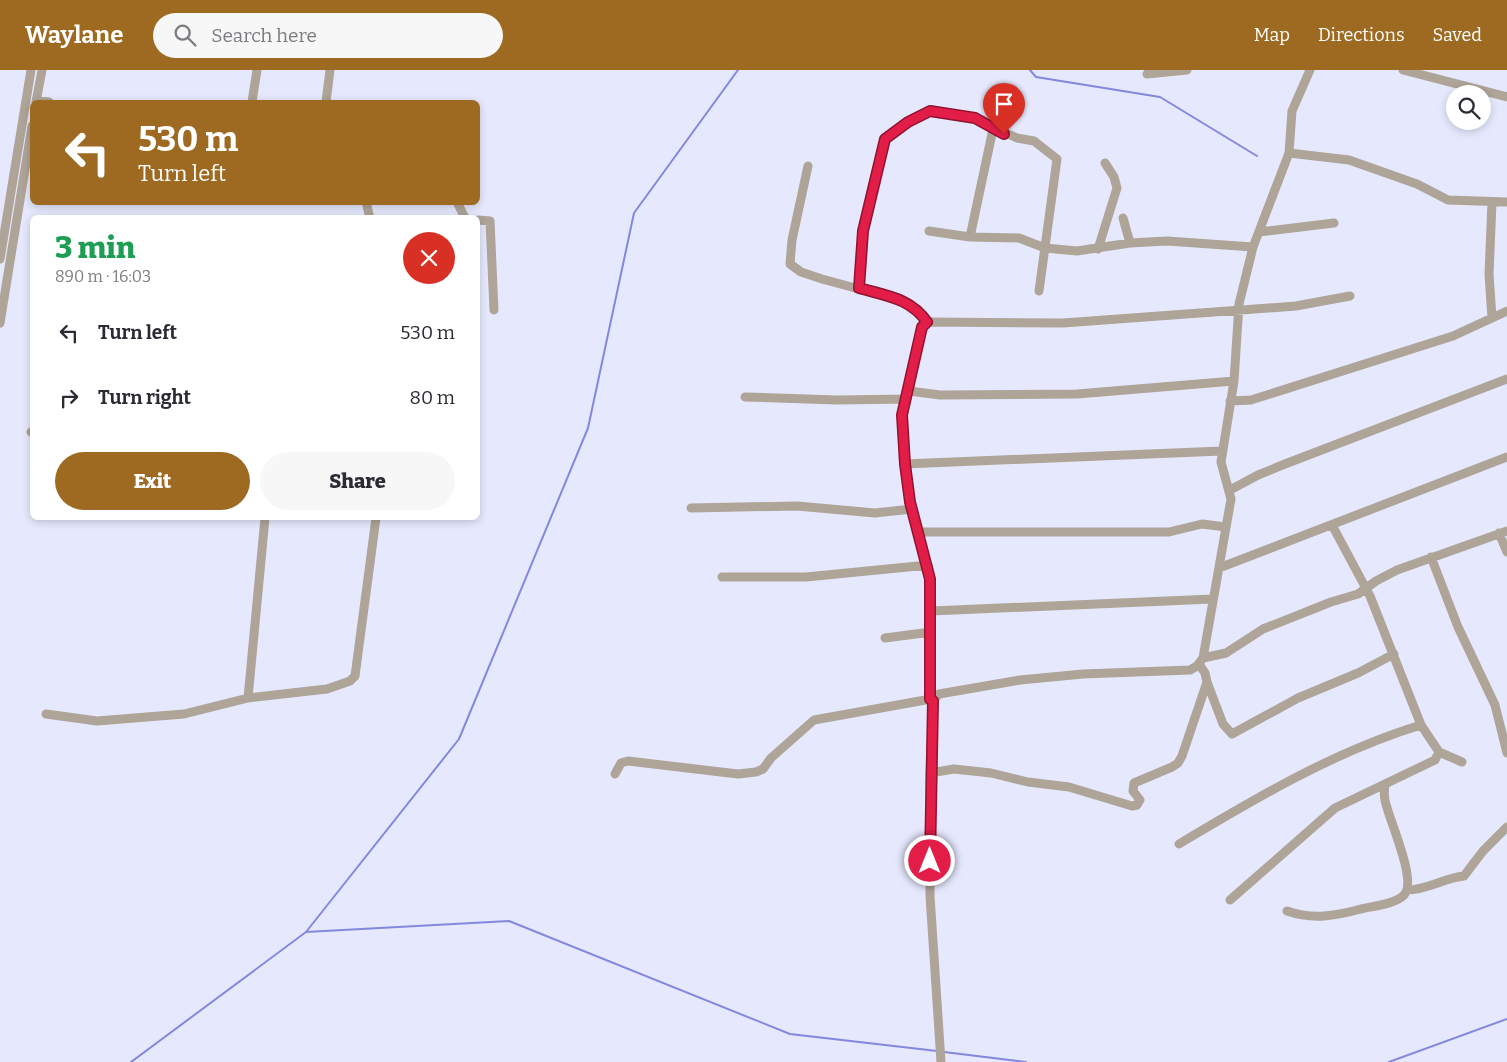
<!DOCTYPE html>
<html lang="en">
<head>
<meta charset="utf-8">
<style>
  :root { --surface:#fff; --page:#f7f7f7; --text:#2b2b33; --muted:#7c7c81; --accent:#9e6a21 }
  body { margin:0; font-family:Bitter,serif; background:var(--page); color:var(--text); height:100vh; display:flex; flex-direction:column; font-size:19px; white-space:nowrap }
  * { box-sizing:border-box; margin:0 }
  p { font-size:16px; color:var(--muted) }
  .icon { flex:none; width:28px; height:28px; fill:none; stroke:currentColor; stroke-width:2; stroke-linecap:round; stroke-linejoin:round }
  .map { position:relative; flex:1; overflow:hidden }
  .details { position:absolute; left:30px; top:145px; width:450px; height:305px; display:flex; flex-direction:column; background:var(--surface); border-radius:8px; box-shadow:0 2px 8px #0003 }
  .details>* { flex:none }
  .banner { position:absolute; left:30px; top:30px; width:450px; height:105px; border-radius:8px; box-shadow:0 2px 8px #0003; background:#9e6a21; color:#fff; overflow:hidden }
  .tools { position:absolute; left:1446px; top:15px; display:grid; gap:10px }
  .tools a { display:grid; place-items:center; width:45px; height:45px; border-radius:50%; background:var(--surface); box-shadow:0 2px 8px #0003; font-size:25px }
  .pin { position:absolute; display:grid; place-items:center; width:42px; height:42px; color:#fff; margin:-51px -21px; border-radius:50% 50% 50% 0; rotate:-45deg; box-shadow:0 0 5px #0007 }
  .pin .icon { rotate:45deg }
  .me { position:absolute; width:55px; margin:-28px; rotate:0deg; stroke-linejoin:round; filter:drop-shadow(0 0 4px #0008) }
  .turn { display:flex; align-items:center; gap:18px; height:105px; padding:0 25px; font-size:22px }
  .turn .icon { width:65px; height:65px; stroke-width:2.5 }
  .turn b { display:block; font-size:35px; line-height:42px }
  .round { display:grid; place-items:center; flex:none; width:52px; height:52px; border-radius:26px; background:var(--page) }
  .headline { display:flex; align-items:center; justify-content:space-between; height:85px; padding:0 25px }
  h1 { font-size:30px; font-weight:800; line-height:38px; color:#1e9e55 }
  .button { display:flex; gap:10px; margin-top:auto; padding:10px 25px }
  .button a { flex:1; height:58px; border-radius:30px; background:var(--accent); color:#fff; font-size:20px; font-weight:800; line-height:58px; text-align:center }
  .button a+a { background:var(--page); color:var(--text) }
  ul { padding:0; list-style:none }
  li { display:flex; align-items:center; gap:15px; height:65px; padding:0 25px }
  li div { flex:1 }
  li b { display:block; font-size:19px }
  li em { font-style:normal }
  header { display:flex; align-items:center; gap:30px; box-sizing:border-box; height:70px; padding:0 25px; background:var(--accent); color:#fff }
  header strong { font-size:24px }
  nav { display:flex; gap:28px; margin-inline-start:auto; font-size:18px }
  .search { width:350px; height:45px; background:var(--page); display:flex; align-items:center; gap:12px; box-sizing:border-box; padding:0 18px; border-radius:28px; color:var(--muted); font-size:19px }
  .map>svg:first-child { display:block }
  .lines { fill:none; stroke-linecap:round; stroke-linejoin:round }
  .stream { stroke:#8388dd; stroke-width:2 }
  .minor { stroke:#aea498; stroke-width:9 }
  .route-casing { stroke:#92132f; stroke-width:12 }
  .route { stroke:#e11d48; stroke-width:9 }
</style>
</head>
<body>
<header>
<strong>Waylane</strong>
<div class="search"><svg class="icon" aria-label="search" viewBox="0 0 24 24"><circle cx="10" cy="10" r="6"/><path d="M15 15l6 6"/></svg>Search here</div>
<nav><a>Map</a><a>Directions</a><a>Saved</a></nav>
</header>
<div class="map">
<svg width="1507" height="992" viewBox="0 0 1507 992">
  <rect width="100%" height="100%" fill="#e6e9fd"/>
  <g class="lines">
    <path class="stream" d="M1030 0 1036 7 1160 27 1257 86
      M306 862 509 851 790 964 937 981
      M944 982 1026 992
      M131 992 306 862 459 669 588 358 634 143 738 0
      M1389 992 1507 949"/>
    <path class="minor" d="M1403 0 1507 27
      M1147 4 1187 0
      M37 31 49 32
      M36 32 42 0
      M252 32 257 0
      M326 32 330 0
      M1289 83 1349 90 1417 114 1448 130 1507 132
      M808 96 792 170 790 194 801 202 822 209 907 232 918 240 927 253
      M366 132 370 148
      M457 132 465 148
      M1123 148 1130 173
      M478 150 490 151 494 240
      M929 161 970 167 1019 168 1045 178 1077 181 1130 173 1167 171 1253 177
      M1259 162 1334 153
      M970 167 993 59
      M1098 179 1117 118 1114 107 1105 93
      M0 189 31 0
      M859 218 863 161 885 69 908 52 930 41 975 49 1017 68 1034 71 1057 89 1039 221
      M1492 248 1489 204 1492 132
      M0 253 32 56
      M909 321 940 325 1077 324 1234 311
      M745 327 837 330 907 329
      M1230 331 1251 330 1453 266 1507 241
      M31 362H32
      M905 394 1222 381
      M1230 420 1258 405 1285 394 1507 309
      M691 438 797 436 875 443 912 439
      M1332 455 1370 526 1421 655 1439 682 1462 692
      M918 462H1169L1202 454 1226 457
      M1499 463 1507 482
      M1431 487 1458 557 1495 635 1507 683
      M1219 498 1507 387
      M722 507H806L928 495
      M931 541 1213 529
      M885 568 931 562
      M1203 588 1226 583 1263 559 1331 532 1358 524 1376 511 1397 500 1507 461
      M1207 612 1223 654 1232 664 1298 628 1358 603 1394 584
      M248 628 265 448
      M933 631 931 629 930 509 910 432 905 394 902 345 924 254 931 252 1063 253 1296 236 1350 226
      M46 644 97 651 184 644 248 628 327 619 350 611 355 606 376 448
      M930 703 954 699 991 703 1028 712 1069 717 1132 736 1137 735 1140 730 1133 721 1134 713 1172 697 1178 693 1182 686 1207 612 1205 603 1199 594
      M615 704 621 693 628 691 738 704 756 702 763 699 771 688 814 650 931 629
      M1179 774C1256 728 1335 681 1421 655
      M1407 820C1427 820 1444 808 1464 806L1483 781 1507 757
      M1230 830 1335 738 1435 690 1439 682
      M1287 841C1313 850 1335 846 1361 839 1374 836 1395 834 1404 825 1418 811 1388 748 1385 730 1384 725 1384 720 1385 715
      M941 992 930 826V703L933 631 939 624 1020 610 1083 604 1190 600 1197 596 1203 588 1231 429 1221 392 1234 311 1239 234 1253 177 1289 83 1292 41 1310 0"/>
  </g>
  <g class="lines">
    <defs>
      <path id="route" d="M930 791 933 631 930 629V509L910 432 905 394 902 345 922 257 927 252C910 228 887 226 859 218L863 161 885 69 908 52 930 41 975 48 1004 64"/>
    </defs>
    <use href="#route" class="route-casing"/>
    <use href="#route" class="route"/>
  </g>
</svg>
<div class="tools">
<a><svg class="icon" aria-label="search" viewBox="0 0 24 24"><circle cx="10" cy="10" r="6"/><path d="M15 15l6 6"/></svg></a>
</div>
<div class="pin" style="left:1004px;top:64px;background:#d93025"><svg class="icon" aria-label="arrive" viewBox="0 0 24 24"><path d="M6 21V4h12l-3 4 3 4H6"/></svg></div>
<svg class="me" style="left:930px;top:791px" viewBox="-20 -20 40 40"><circle r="17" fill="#e11d48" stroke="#fff" stroke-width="3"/><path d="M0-11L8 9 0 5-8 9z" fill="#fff"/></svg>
<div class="banner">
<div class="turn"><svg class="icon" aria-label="left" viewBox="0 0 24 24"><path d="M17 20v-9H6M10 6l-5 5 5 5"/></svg><div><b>530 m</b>Turn left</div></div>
</div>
<section class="details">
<div class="headline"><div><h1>3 min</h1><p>890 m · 16:03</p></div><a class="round" style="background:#d93025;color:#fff"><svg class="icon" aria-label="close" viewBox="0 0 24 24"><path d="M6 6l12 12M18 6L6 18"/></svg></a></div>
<ul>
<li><svg class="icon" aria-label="left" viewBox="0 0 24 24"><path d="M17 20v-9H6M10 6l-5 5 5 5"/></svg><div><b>Turn left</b></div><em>530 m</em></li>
<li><svg class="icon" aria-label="right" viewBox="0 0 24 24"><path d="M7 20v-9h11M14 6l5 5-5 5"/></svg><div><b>Turn right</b></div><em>80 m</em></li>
</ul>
<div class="button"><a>Exit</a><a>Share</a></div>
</section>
</div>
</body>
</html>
